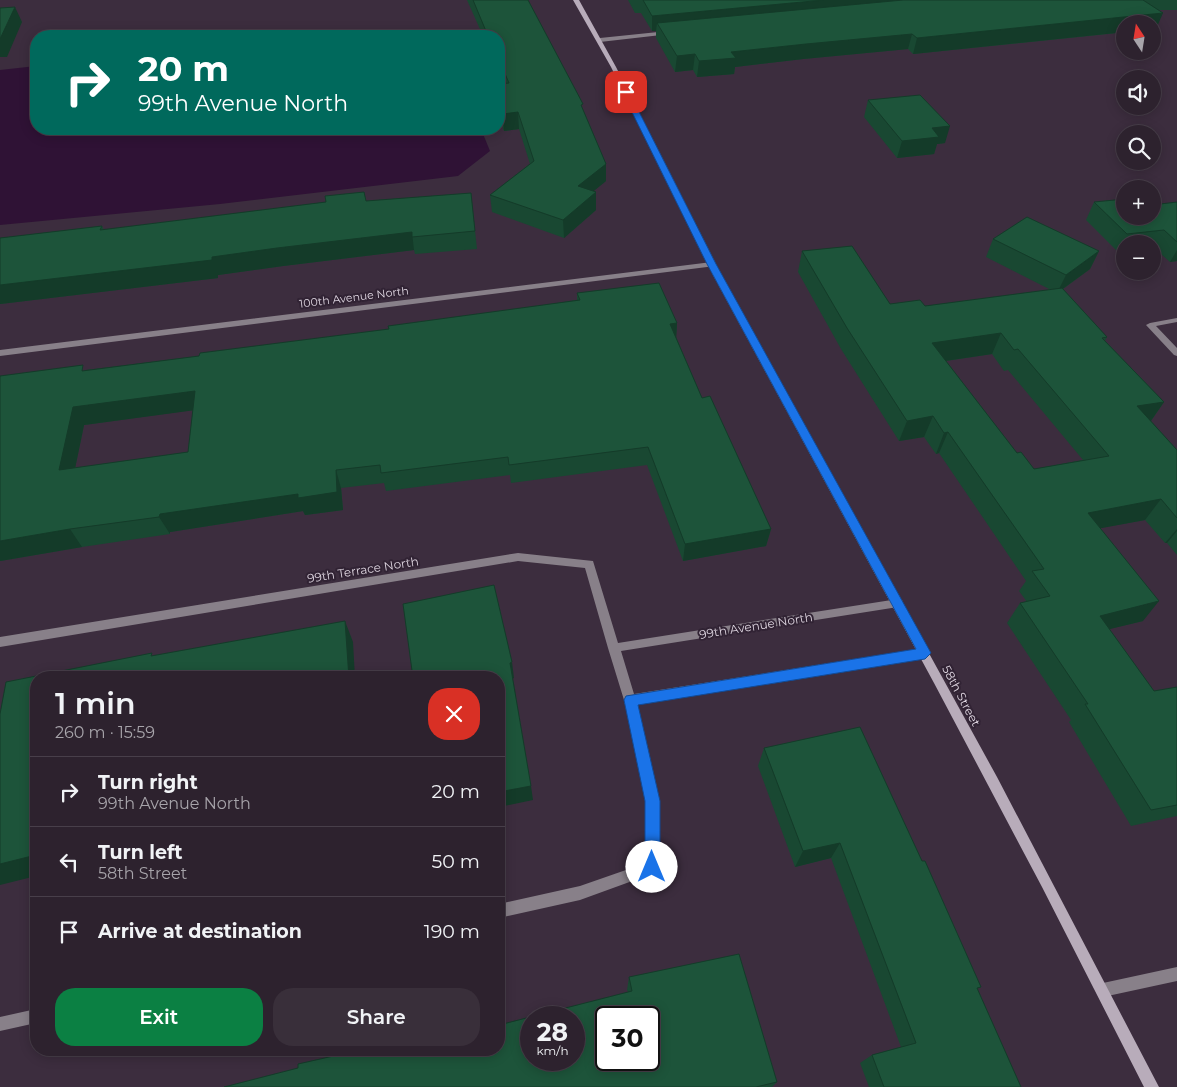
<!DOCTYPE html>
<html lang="en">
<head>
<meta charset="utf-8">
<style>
  :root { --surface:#2d222e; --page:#392f3a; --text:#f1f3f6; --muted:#a7a4aa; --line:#483f4a; --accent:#0b8043 }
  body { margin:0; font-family:Montserrat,sans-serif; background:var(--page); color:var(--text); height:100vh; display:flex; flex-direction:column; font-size:19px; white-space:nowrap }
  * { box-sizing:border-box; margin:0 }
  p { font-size:16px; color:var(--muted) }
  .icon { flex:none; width:28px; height:28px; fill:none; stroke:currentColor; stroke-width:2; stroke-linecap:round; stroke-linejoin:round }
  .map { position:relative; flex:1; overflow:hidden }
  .sheet { position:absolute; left:30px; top:671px; width:475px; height:385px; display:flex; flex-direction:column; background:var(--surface); border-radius:20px; box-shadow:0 2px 12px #0003,0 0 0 1px var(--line) }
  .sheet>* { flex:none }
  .top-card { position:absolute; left:30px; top:30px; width:475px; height:105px; border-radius:20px; box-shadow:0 2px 12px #0003,0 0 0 1px var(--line); background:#00695c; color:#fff; overflow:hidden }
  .needle { width:32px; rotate:348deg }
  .fabs { position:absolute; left:1116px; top:15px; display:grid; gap:10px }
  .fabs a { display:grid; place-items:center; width:45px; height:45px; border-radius:50%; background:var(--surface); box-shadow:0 2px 12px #0003,0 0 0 1px var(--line); font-size:25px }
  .speed { position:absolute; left:520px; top:1006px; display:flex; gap:10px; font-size:25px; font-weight:700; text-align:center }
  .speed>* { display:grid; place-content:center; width:65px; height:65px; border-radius:50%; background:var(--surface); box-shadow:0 2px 12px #0003,0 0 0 1px var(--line); line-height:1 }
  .speed small { font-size:12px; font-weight:400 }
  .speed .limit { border:2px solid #111; border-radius:8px; background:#fff; color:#111 }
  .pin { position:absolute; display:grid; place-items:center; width:42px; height:42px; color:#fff; margin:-21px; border-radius:10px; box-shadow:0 2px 8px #0006 }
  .me { position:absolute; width:55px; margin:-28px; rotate:0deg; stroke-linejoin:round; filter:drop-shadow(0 0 4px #0008) }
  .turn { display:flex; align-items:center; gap:18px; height:105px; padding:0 25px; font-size:22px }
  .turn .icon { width:65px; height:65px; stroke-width:2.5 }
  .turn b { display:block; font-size:35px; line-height:42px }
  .round { display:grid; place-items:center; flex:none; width:52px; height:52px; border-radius:20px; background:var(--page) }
  .headline { display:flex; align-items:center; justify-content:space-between; height:85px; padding:0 25px }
  h1 { font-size:30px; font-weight:600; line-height:38px }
  .cta { display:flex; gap:10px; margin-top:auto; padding:10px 25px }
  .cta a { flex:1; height:58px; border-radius:20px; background:var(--accent); color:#fff; font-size:20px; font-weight:600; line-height:58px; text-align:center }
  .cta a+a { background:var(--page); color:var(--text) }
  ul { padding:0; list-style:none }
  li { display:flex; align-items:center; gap:15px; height:70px; padding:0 25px; border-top:1px solid var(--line) }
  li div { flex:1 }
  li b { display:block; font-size:19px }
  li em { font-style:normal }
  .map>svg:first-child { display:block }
  .water { fill:#2f1235 }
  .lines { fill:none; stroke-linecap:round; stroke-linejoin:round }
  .street { fill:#888089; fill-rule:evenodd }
  .secondary { fill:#b8acba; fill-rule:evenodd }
  .wall { fill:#194832; fill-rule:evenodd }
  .shaded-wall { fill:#143b29 }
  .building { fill:#1d543a; stroke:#143b29; fill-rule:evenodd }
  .route { fill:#1a73e8; stroke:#114b97 }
  .labels { text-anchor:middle; stroke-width:4; stroke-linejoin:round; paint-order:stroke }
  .far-street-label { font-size:11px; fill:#dfd6e1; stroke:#312334 }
  .street-label { font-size:12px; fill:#dfd6e1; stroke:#312334 }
</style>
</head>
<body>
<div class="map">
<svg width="1177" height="1087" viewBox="0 0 1177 1087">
  <rect width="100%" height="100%" fill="#3c2d3e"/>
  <path class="water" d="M36 66V129H481L490 151 458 176 220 204 0 225V70Z"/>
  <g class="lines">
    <path class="street" d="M668 31 670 32V34L600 42 597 40 600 38Z
      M712 262H715V266L0 356V350Z
      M1177 318V322L1156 326 1177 348V356L1174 355 1146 325 1150 323Z
      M518 553 593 561 618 643 898 599 902 600 903 603 902 606 898 607 621 651 634 694 925 648 929 650 931 653 929 656 925 658 637 704 659 801 658 867 657 872 580 900 499 918V904L580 886 646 863 647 801 624 700 608 648 585 568 518 561 0 647V637Z
      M1177 967V981L1103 997 1098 995 1096 990 1098 985 1103 983Z
      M36 1009V1023L0 1031V1017Z"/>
    <path class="secondary" d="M573 0H579L616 67 721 275 997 777 1159 1087H1144L1042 887 934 683 713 275 611 67Z"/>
  </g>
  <path class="wall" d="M467 0H528L583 110 606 164V181L593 191 596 192V210L564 238 492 212 490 195 530 164 519 129 504 131 499 117V84H503L499 73V36H483Z
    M628 0H1177V10H1158L1156 29 913 54 908 49 803 59 735 67 734 74 697 77 693 70 675 72 656 38V31H652L641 13H635Z
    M868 100 945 143 937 144 934 154 897 158 864 117Z
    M364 192 366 201 471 193 477 249 415 254 414 250 283 266 218 275V278L0 304V238L102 226 104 230 326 202Z
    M1094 202 1125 216 1177 202V261L1170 262 1154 248H1152V244H1125V251L1118 252 1086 220Z
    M993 239 1099 251 1090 269 1063 289 1107 337 1105 341 1164 402 1151 421 1177 450V555L1167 543H1165L1145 520 1100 528 1143 621 1109 629 1154 691 1177 687V816L1131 826 1069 722 1071 720 1007 623 1020 603 1027 602 1019 591 1026 581 939 453 936 454 924 437 899 441 841 349 798 272 802 251 890 304 925 306 1051 290 986 257ZM992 354 1004 371 1008 370 1083 460 1034 469 1017 453 946 361Z
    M577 293 677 323 676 337 702 398 771 529 766 546 683 561 647 465 511 483 510 475 386 491 384 483 341 488 343 510 305 515 303 511 170 532V534L82 547 0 561 86 370 199 356 389 329 577 300ZM193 410 188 452 75 468 84 425Z
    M764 748 981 987 977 989 1021 1087H869L860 1063 872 1055 901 1047 831 858 795 867 758 766Z
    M629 977 777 1082 772 1087H224L499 1050 628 992 627 990Z"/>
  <path class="shaded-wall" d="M824 0H978L657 23 656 31H652V16Z
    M15 7 22 22 7 57H0V39Z
    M1163 13 1156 29H1152V24H1125V32L913 54 917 38Z
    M912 34 908 49 803 59 735 67 734 74 697 77 699 61 731 52 806 44Z
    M695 54 693 70 675 72 677 56Z
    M518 112 519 129 504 131 503 114Z
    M950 126 945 143 937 144 934 154 897 158 902 141 932 128Z
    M606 164V181L578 204V186Z
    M596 192V210L564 238 563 220Z
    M412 232 414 250 283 266 218 275V278L0 304V285L277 248Z
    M1177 250V261L1170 262Z
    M1099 251 1090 269 1057 293 1066 275Z
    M677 323 676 341 670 324Z
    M1001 333 992 354 924 364 932 343Z
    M195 391 203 409 84 425 71 488 59 470 73 407Z
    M1164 402 1150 422 1137 406Z
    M933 416 924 437 899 441 907 421Z
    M948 432 939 453 936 454 944 433Z
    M336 470 341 488 343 510 305 515 303 511 170 532V534L159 517 160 514Z
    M1161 499 1145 520 1075 533 1088 513Z
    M70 529 82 547 0 561V541Z
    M771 529 766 546 683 561 685 544Z
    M1177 529V531L1167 543H1165Z
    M1159 601 1143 621 1085 635 1100 616Z
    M345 621 353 642 355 678H349Z
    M512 662 514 678 512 679 510 663Z
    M531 786 533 800 499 807V792Z
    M840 843 831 858 795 867 803 851Z
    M36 855V876L0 885V864Z"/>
  <path class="building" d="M473 0H528L583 104 581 105 606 164 578 186 596 192 563 220 490 195 534 161 518 112 503 114 499 104V84L509 83 499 60V36H488Z
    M643 0H824L652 16Z
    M903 0H1143L1163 13 917 38 912 34 806 44 731 52 736 58 699 61 695 54 677 56 657 23Z
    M15 7 0 39V8Z
    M920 95 950 126 932 128 939 137 902 141 868 100Z
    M364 192 366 201 471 193 475 231 412 237V232L277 248 212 257V260L0 285V238L102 226 100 230 326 202 325 196Z
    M1125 199V216H1152V205L1177 202V242L1164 230 1127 234 1094 202Z
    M1027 217 1099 251 1066 275 993 239Z
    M852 246 890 304 920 300 925 306 1062 288 1107 337 1102 338 1164 402 1137 406 1177 450V518L1161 499 1088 513 1159 601 1100 616 1154 691 1177 687V805L1151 810 1085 704H1088L1020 603 1050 596 1032 571 1044 569 948 432 944 433 933 416 907 421 847 328 802 251ZM1001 333 1014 350 1018 349 1109 456 1034 469 1021 452 1017 453 932 343Z
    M659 283 677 323 670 324 702 398 710 396 771 529 685 544 648 447 509 465 508 457 381 473 380 465 336 470 337 492 298 498V494L160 514 159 517 70 529 0 541V376L83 365 82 371 199 356 200 353 389 329 388 326 580 300 577 293ZM195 391 188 452 59 470 73 407Z
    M494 585 512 662 510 663 531 786 499 792V678H413L403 604Z
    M345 621 349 678H36V855L0 864V714L6 682 152 653 151 656Z
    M860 727 922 861H925L981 987 977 988 1021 1087H884L872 1055 916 1043 840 843 803 851 764 748Z
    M739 954 777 1082 756 1087H224L298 1068V1064L360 1050H499V1025L632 991 629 977ZM531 1018H574V1060H531ZM606 1018H649V1060H606Z"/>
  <path class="route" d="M626 90 629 92 716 264 931 653 925 659 638 705 660 801V867L658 872 652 875 647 872 645 867V801L624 700 626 696 916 649 707 264 622 92Z"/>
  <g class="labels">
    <g class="far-street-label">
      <text transform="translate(354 297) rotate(-7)" y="4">100th Avenue North</text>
    </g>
    <g class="street-label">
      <text transform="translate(363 570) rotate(-9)" y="4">99th Terrace North</text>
      <text transform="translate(756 626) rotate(-9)" y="4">99th Avenue North</text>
      <text transform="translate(961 696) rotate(62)" y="4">58th Street</text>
    </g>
  </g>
</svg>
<div class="fabs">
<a><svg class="needle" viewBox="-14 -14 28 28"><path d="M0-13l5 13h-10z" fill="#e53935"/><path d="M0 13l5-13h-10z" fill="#a7a4aa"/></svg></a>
<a><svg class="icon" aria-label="sound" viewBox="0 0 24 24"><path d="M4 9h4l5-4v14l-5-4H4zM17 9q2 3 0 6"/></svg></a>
<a><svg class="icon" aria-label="search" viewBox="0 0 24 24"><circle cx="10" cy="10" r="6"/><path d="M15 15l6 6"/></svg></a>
<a>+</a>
<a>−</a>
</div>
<div class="speed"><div>28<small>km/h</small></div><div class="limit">30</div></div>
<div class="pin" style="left:626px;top:92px;background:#d93025"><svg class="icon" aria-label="arrive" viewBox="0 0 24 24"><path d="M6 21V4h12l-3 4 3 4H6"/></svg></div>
<svg class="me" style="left:652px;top:867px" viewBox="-20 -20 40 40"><circle r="19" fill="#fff"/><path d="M0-13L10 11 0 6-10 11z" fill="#1a73e8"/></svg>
<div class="top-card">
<div class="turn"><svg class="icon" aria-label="right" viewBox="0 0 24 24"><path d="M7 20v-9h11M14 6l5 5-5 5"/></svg><div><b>20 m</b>99th Avenue North</div></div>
</div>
<section class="sheet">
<div class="headline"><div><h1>1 min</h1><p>260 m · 15:59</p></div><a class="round" style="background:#d93025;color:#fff"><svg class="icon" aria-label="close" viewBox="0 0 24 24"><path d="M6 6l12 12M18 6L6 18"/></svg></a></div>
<ul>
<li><svg class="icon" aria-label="right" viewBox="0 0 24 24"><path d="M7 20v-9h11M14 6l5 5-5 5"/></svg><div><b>Turn right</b><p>99th Avenue North</p></div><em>20 m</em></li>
<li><svg class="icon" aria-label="left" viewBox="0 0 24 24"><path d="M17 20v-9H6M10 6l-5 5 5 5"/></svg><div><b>Turn left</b><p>58th Street</p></div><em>50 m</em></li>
<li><svg class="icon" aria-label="arrive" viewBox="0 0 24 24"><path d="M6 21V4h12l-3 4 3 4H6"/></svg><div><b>Arrive at destination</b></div><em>190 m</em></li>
</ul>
<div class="cta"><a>Exit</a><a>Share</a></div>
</section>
</div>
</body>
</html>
